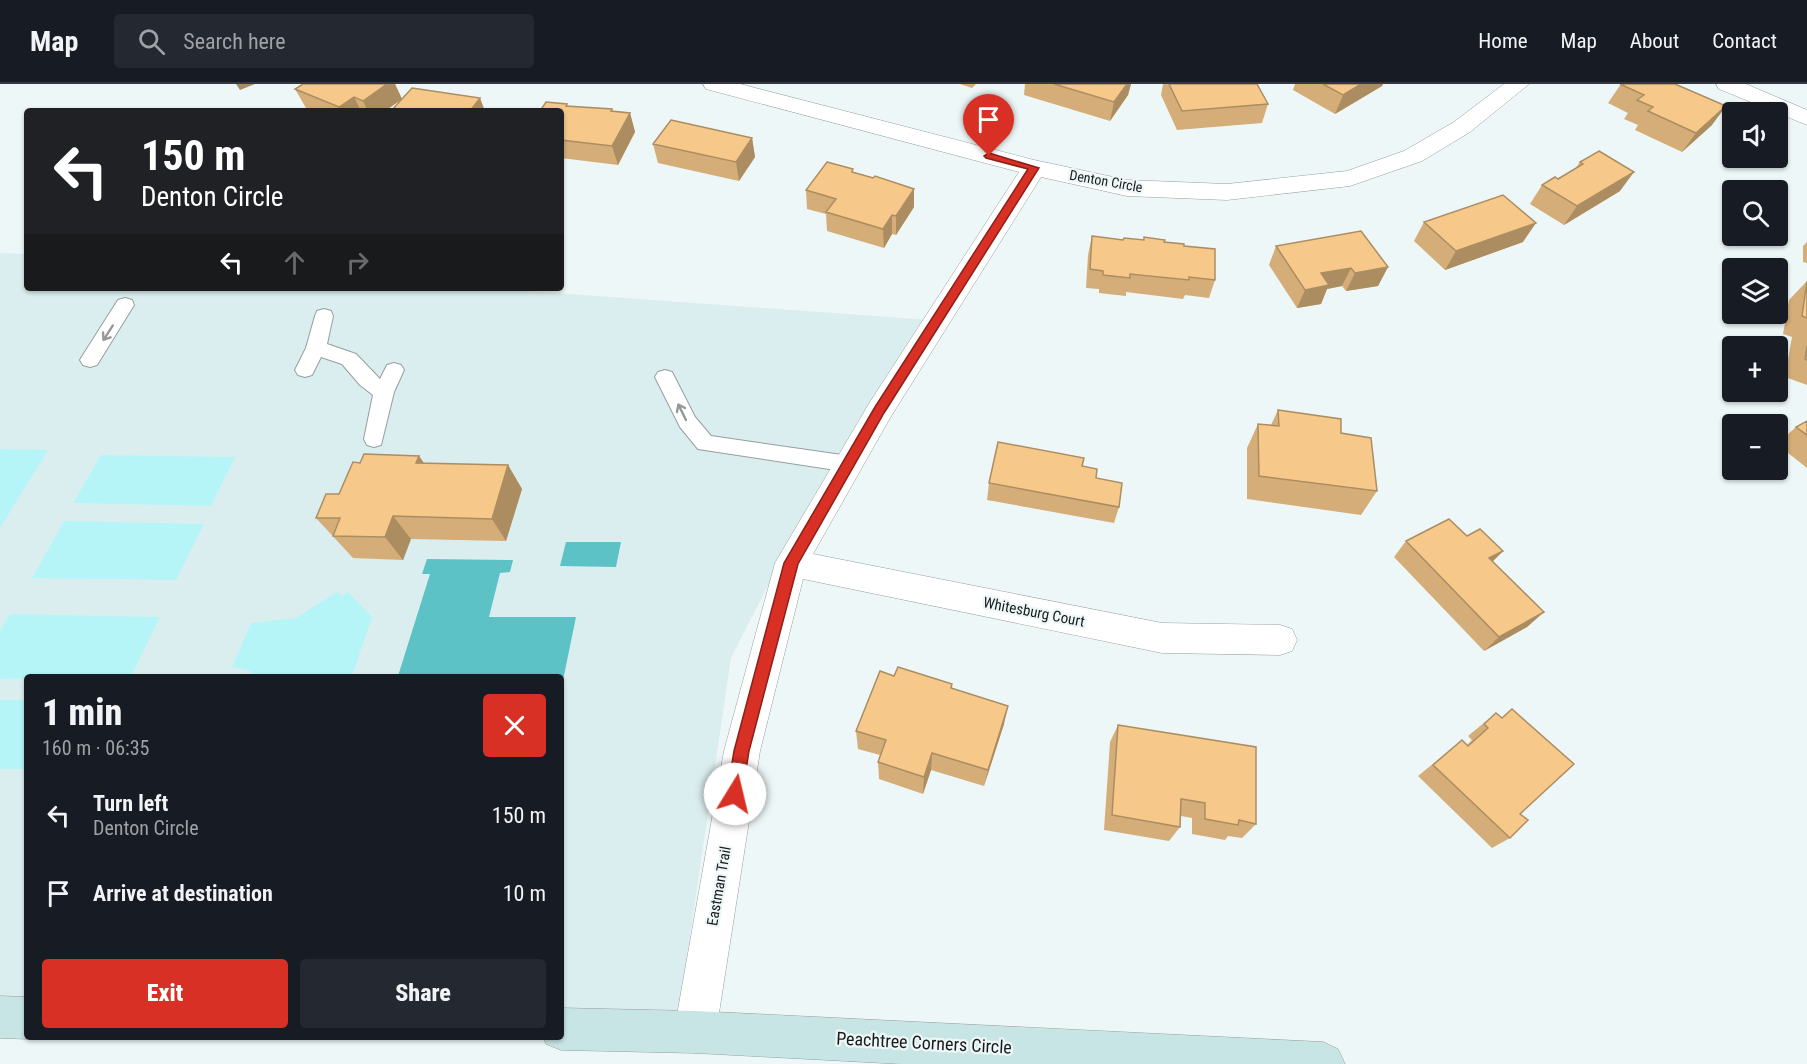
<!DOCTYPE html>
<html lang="en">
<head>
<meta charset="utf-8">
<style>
  :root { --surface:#171b24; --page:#242831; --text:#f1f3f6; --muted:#9ea1a6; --line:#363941; --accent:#d93025 }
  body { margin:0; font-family:"Roboto Condensed",sans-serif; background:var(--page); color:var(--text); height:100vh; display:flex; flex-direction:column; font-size:22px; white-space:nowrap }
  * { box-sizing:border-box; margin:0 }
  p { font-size:20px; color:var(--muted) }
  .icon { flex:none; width:33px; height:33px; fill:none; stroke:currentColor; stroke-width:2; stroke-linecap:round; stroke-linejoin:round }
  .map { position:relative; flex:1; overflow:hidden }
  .side { position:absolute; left:24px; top:590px; width:540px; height:366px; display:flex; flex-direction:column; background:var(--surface); border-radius:6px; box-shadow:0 2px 4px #0004 }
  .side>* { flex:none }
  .guide { position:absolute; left:24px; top:24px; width:540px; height:183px; border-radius:6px; box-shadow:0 2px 4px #0004; background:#202124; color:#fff; overflow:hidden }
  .fabs { position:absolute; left:1722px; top:18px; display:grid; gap:12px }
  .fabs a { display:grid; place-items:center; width:66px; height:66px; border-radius:6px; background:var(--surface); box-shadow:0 2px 4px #0004; font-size:30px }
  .pin { position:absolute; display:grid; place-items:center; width:51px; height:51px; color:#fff; margin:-62px -26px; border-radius:50% 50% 50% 0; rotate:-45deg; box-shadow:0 0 6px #0007 }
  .pin .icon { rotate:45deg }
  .me { position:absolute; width:66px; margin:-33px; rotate:9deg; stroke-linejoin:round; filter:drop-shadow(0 0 4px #0008) }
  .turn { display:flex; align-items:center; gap:21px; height:126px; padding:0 18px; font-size:27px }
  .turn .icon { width:78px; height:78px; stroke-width:2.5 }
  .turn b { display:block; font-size:42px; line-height:51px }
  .lanes { display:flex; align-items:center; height:57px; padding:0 18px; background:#0003; justify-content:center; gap:30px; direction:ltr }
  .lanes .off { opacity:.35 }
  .round { display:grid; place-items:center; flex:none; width:63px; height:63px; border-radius:6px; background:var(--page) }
  .headline { display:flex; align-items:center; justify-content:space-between; height:102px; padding:0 18px }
  h1 { font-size:36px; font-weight:800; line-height:45px }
  .action { display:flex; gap:12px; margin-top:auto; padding:12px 18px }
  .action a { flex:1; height:69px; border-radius:6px; background:var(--accent); color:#fff; font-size:24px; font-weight:800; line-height:69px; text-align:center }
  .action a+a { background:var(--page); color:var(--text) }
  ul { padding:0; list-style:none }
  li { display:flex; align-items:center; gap:18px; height:78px; padding:0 18px }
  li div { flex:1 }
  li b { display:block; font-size:22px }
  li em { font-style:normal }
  header { display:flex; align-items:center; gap:36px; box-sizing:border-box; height:84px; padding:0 30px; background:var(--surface); border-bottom:2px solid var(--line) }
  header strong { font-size:28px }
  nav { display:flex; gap:33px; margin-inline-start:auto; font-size:21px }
  .search { width:420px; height:54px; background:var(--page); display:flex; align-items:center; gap:15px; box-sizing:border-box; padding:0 21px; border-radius:6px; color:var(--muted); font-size:22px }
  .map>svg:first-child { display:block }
  .built { fill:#dbeeef }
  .green { fill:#b6f5f7 }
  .water { fill:#5dc2c5 }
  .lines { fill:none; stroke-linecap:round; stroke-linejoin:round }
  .lane-casing { stroke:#959e9e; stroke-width:2 }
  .street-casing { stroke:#959e9e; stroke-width:1 }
  .secondary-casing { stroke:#959e9e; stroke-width:1 }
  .lane { fill:#fff; fill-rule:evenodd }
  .street { fill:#fff; fill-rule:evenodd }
  .secondary { fill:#c8e5e6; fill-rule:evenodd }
  .wall { fill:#d4ad78 }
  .shaded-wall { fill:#ac8d61 }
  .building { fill:#f6c98b; stroke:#ac8d61; stroke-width:1.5 }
  .oneway { stroke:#979898 }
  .route { fill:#d93025; stroke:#8d1f18; stroke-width:1.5 }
  .labels { text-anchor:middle; stroke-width:4.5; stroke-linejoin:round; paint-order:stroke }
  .far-street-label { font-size:14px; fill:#181b1b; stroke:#eef7f7 }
  .street-label { font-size:15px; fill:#181b1b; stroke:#eef7f7 }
  .near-street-label { font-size:18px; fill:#181b1b; stroke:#eef7f7 }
</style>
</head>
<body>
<header>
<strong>Map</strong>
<div class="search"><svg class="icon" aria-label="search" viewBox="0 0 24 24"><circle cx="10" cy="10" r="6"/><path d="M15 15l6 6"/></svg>Search here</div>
<nav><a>Home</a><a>Map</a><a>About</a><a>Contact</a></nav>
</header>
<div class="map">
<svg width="1807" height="980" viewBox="0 0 1807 980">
  <rect width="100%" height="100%" fill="#eef7f7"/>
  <path class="built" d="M0 169 27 170V204H488L944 237 814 411 731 574 676 947 561 946V592H27V942H0Z"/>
  <path class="green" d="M0 365 48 366 0 444Z
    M101 371 235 373 211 422 73 419Z
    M64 437 204 440 176 496 32 494Z
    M337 508 342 512 348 508 372 533 352 592H254L250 587 232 583 251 539 296 534Z
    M10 530 160 533 131 592 0 595V547Z
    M0 616H27V685H0Z"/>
  <path class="water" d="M566 458H621L616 483 560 482Z
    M427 475 513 476 510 488 500 489 489 533H576L561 606V592H398L430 490H422Z"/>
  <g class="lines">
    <defs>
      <path id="lane" d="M125 214 132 216 134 221 97 281 90 283 83 281 80 276 83 271 118 216Z
        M324 225 331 227 333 232 327 260 356 270 380 295 387 281 394 279 401 281 404 286 394 308 381 361 374 363 367 361 364 355 373 311 360 301 342 280 321 273 312 291 305 293 298 291 295 286 306 264 315 232 317 227Z
        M665 286 672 288 695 333 711 352 849 372 856 374 859 380 856 386 849 388 698 365 680 343 655 293 658 288Z"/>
      <path id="street" d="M703 0H740L1034 76 1127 96 1227 100 1347 87 1404 67 1454 38 1504 0H1529L1470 48 1422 77 1350 102 1227 116 1127 112 1041 93 890 334 813 470 1162 539 1280 541 1292 545 1297 556 1292 567 1280 571 1162 569 803 495 760 667 716 948 710 963 695 969 680 963 674 948 724 667 775 479 870 318 1019 88 706 5Z
        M1716 0H1746L1807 26V41L1719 5Z"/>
      <path id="secondary" d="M0 912 27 913V952H33L27 955 0 954Z
        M561 924 695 927 1323 958 1338 965 1345 980H902L695 969 561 966 546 960 543 952H561Z"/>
    </defs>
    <use href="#lane" class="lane-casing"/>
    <use href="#street" class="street-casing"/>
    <use href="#secondary" class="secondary-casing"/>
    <use href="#lane" class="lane"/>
    <use href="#street" class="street"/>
    <use href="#secondary" class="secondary"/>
  </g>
  <path class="wall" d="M303 0H395L402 15 385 27H312L306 24 295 5Z
    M960 0H976L972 4Z
    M1025 0H1131L1128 11 1110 37 1024 11Z
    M1163 0H1257L1268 20 1262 39 1177 46 1161 11Z
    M1295 0H1383L1382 2 1335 30 1293 6Z
    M1621 0 1712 41 1682 68 1635 46 1638 41 1624 35 1628 29 1608 19Z
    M567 20 568 22 612 25 613 27 630 29 635 48 618 81 561 74V27Z
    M752 54 755 73 739 97 658 79 653 60Z
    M1580 78 1620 107 1564 141 1530 120 1542 101 1558 95 1575 85Z
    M854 88 914 105V123L896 151 892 150 884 164 827 147 826 130 807 125 806 106Z
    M1424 138 1523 158 1445 186 1414 157Z
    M1092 152 1123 156 1164 158 1184 162 1215 196 1209 214 1185 211 1183 215 1126 208V212L1099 209V205L1086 204 1088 171Z
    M1807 158V179L1803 178V162Z
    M1276 162 1388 183 1378 202 1346 207 1342 202 1327 205 1321 220 1297 224 1269 181Z
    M1807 197V301L1785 293 1792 253 1783 250 1789 216Z
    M1278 326 1341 349 1377 407 1361 431 1247 415V364L1258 340 1271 341Z
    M1807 337V384L1778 361V359L1796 343Z
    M419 372 424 379 508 381 522 405 506 457 411 455 403 476 353 474 316 434 339 410 360 379Z
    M1082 382 1096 394 1119 423 1114 439 987 416 989 399Z
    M1467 452 1503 467 1492 478 1544 528 1527 543 1484 567 1394 473 1406 457Z
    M894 592 952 604 1004 640 984 702 931 686 923 710 879 695 878 678 880 671 858 665 856 647Z
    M1512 625 1520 730 1510 754 1492 764 1418 692 1462 656 1467 661 1472 656 1468 652 1496 629 1502 634Z
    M1118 641 1256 740 1242 754 1228 752 1225 756 1192 750V734L1181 732 1180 743 1169 757 1104 746 1110 658Z"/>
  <path class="shaded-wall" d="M236 0H255L240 6Z
    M387 0H395L402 15 385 27H368L363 17Z
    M1127 0H1131L1128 11 1110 37 1114 18Z
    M1361 0H1383L1382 2 1335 30 1343 11Z
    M354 13 361 27H341L339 23Z
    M480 14 485 27H470Z
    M1726 22 1712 41 1682 68 1696 49Z
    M630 29 635 48 618 81 612 62Z
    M752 54 755 73 739 97 736 78Z
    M1634 88 1620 107 1564 141 1577 122Z
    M914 105V123L896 151V132Z
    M892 131V150L884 164 883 145Z
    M1536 139 1523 158 1445 186 1456 167Z
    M1388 183 1378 202 1346 207 1355 189Z
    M1351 184 1342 202 1327 205 1321 220 1297 224 1305 206 1321 189Z
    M419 372 435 396 416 379Z
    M508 381 522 405 506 457 492 435Z
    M393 432 411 455 403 476 385 453Z
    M1503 467 1488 482 1489 474Z
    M1544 528 1527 543 1484 567 1499 553Z
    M1008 622 1004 640 984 702 988 686Z
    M932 669 931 686 923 710 924 693Z"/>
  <path class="building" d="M303 0H387L363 17 354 13 339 23 295 5Z
    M1054 0H1127L1114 18Z
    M1169 0H1257L1268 20 1182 27Z
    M1323 0H1361L1343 11Z
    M1620 0H1675L1726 22 1696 49 1648 27 1653 23 1637 16 1644 11Z
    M412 4 480 14 470 27H391Z
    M546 18 567 20 566 22 612 25 611 27 630 29 612 62 561 56V27H540Z
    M671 36 752 54 736 78 653 60Z
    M1599 67 1634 88 1577 122 1542 101 1555 93 1558 95 1583 80 1580 78Z
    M827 78 853 85 852 88 873 94 875 92 914 105 896 132 892 131 883 145 826 128 836 115 806 106Z
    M1503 111 1536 139 1456 167 1424 138Z
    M1361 147 1388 183 1355 189 1351 184 1321 189 1329 201 1305 206 1276 162Z
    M1092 152 1123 156 1124 154 1144 156V153L1165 156 1164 158 1184 160V162L1215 165V196L1189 193V196L1130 190V194L1103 191V187L1090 185Z
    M1807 197V234L1802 232Z
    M1807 262V276L1805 275Z
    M1278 326 1341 335V349L1371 354 1377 407 1259 392 1258 340 1279 342Z
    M1807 337V351L1796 343Z
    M998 358 1084 374 1082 382 1097 385 1096 394 1122 399 1119 423 989 399Z
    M364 370 419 372 416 379 508 381 492 435 393 432 385 453 333 452 340 434H316L326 410H339L353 378 360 379Z
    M1449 435 1467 452 1480 445 1503 467 1489 474 1544 528 1499 553 1406 457Z
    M898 583 952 600 951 604 1008 622 988 686 932 669 924 693 878 678 886 656 856 647 880 587 894 592Z
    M1512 625 1574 680 1520 730 1528 736 1510 754 1433 681 1462 656 1468 662 1488 644 1484 640 1496 629 1502 634Z
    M1118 641 1256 663V740L1239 736 1238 741 1205 735V719L1181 715 1180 743 1112 731Z"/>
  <defs><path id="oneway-shaft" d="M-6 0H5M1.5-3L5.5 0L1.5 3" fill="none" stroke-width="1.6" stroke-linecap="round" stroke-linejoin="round" transform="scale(1.5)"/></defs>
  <g class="oneway">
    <use href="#oneway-shaft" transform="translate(108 249) rotate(123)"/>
    <use href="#oneway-shaft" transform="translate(682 328) rotate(-116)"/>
  </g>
  <path class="route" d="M989 69 1039 84 884 329 798 480 749 667 742 710 740 715 735 717 729 715 727 710 734 667 784 479 875 323 1028 85 986 74 984 72Z"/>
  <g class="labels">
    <g class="far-street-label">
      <text transform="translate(1106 97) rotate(10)" y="5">Denton Circle</text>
    </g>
    <g class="street-label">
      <text transform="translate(1034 528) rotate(11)" y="5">Whitesburg Court</text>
      <text transform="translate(719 802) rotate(-80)" y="5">Eastman Trail</text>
    </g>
    <g class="near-street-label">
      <text transform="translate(924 959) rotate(3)" y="6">Peachtree Corners Circle</text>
    </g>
  </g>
</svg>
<div class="fabs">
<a><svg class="icon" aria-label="sound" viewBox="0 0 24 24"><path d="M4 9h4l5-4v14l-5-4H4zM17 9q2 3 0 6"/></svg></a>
<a><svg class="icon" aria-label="search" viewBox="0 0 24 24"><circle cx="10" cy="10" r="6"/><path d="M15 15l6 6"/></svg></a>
<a><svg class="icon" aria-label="layers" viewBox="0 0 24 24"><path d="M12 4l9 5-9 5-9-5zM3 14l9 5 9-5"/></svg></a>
<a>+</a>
<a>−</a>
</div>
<div class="pin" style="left:989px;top:72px;background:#d93025"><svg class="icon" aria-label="arrive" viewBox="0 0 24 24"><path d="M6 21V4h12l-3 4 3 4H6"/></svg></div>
<svg class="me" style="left:735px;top:710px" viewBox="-20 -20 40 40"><circle r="19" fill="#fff"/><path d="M0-13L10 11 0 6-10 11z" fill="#d93025"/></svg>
<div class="guide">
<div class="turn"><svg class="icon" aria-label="left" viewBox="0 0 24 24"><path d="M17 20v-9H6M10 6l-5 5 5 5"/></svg><div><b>150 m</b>Denton Circle</div></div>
<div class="lanes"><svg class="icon" aria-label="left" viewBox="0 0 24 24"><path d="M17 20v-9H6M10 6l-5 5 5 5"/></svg><svg class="icon off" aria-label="ahead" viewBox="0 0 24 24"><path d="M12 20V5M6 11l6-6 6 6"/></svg><svg class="icon off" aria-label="right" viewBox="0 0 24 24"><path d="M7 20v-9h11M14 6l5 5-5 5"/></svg></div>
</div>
<section class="side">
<div class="headline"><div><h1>1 min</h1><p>160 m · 06:35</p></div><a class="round" style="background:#d93025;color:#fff"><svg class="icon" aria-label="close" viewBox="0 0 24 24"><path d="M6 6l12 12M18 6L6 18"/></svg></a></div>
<ul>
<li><svg class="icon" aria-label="left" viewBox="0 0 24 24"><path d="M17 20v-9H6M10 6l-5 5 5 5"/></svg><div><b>Turn left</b><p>Denton Circle</p></div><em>150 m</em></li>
<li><svg class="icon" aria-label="arrive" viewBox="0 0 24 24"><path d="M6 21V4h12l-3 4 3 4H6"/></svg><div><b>Arrive at destination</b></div><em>10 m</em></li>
</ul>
<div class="action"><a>Exit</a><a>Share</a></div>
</section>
</div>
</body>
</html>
